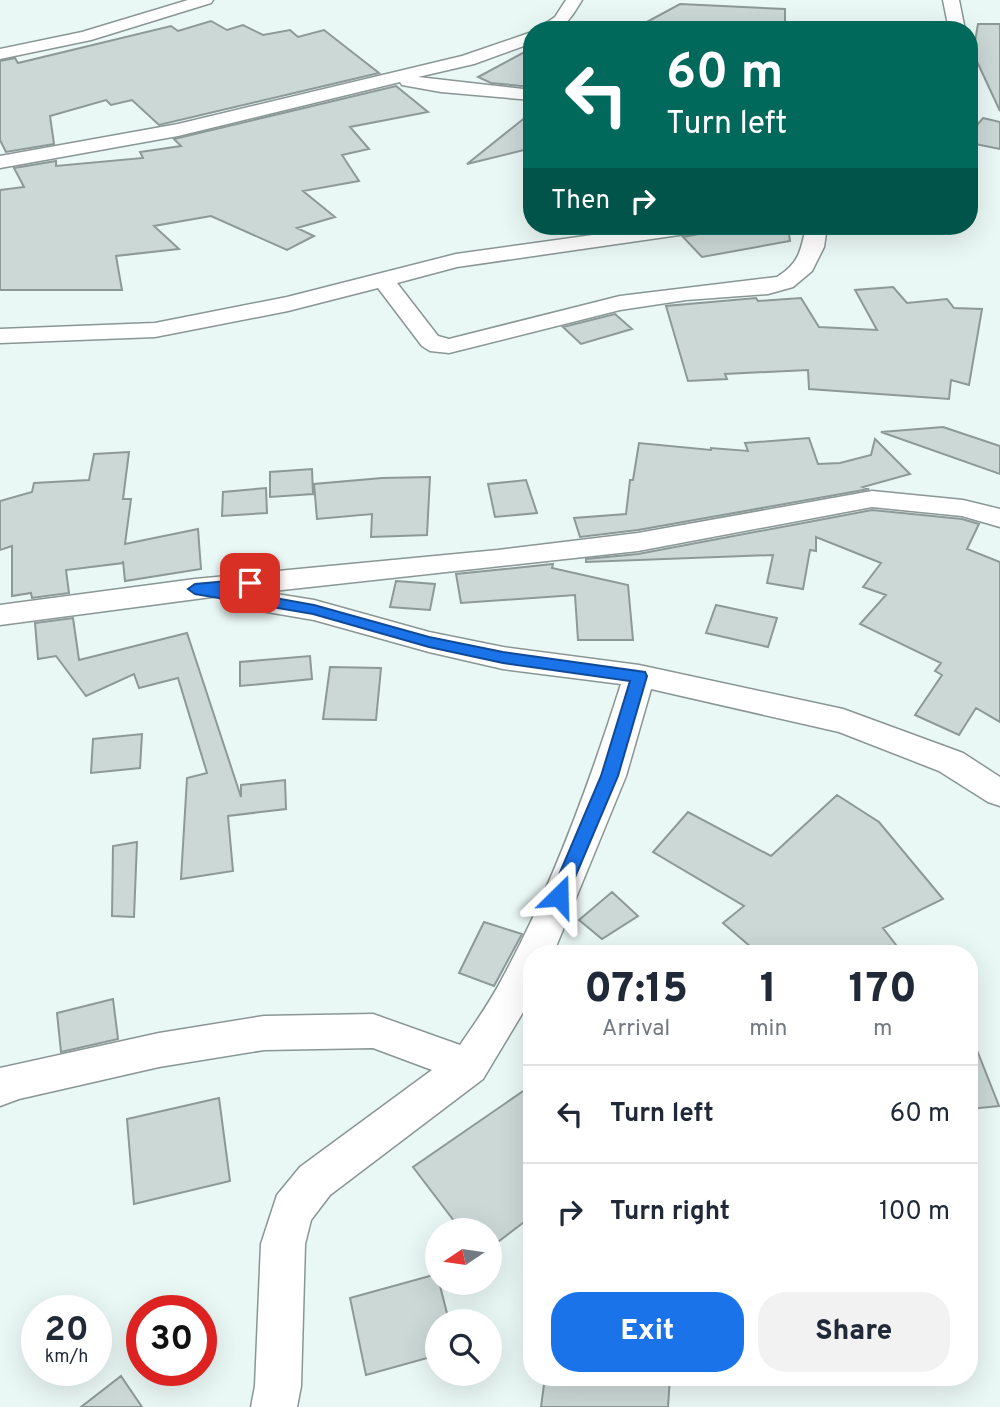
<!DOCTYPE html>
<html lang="en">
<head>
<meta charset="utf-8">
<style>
  :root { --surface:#fff; --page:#f2f2f3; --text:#1f2937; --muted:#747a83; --line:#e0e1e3; --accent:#1a73e8 }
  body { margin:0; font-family:Overpass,sans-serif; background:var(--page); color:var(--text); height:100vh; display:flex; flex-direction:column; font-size:26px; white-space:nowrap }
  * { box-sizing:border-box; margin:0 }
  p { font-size:23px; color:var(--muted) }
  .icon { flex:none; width:38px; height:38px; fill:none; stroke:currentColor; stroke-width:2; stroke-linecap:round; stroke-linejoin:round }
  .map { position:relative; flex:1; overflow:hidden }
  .panel { position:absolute; left:523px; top:945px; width:455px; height:441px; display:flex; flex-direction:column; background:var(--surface); border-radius:28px; box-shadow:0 7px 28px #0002 }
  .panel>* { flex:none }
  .banner { position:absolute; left:523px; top:21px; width:455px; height:214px; border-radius:28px; box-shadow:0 7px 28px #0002; background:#00695c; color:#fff; overflow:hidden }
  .needle { width:46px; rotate:257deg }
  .buttons { position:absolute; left:425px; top:1218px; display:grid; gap:14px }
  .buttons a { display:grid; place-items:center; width:77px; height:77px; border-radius:50%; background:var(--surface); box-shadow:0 7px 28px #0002; font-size:35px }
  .speed { position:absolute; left:21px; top:1295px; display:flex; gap:14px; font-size:35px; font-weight:700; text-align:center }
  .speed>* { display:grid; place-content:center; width:91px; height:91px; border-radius:50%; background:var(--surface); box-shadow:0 7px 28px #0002; line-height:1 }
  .speed small { font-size:18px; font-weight:400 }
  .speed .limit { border:10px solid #d22; background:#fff; color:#111 }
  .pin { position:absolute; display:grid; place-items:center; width:60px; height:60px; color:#fff; margin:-30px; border-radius:14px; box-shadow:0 4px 10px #0006 }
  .me { position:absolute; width:77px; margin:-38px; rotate:22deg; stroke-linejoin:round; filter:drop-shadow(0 0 5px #0008) }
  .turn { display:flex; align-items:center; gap:24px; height:147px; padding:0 28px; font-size:32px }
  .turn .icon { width:91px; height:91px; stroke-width:2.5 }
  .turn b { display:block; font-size:49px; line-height:60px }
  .then { display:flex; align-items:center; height:66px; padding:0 28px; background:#0003; gap:14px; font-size:26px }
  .eta { display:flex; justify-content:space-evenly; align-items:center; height:119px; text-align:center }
  .eta b { font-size:42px; font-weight:800; line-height:49px }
  .action { display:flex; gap:14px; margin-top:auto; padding:14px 28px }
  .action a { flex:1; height:80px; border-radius:28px; background:var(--accent); color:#fff; font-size:28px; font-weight:800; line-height:80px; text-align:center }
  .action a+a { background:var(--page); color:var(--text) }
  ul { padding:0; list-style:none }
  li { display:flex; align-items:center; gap:21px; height:98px; padding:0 28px; border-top:2px solid var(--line) }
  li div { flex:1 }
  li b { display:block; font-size:26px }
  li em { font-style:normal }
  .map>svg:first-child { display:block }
  .building { fill:#cbd8d6; stroke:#8d9997; stroke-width:2 }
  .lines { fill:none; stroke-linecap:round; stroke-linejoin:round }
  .minor-casing { stroke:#899694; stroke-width:3 }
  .minor { fill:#fff; fill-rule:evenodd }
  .route { fill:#1a73e8; stroke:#114b97; stroke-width:2 }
</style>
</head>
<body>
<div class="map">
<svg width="1000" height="1407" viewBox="0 0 1000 1407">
  <rect width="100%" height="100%" fill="#e9f7f5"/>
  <path class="building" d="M680 4 785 9V30H632Z
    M211 21 227 30 243 25 263 35 290 30 298 37 324 30 379 73 159 125 132 100 111 105 106 100 50 116 54 144 6 152 0 140V61L15 58 18 63 171 26 178 31Z
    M978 24H1000V111L973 53Z
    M532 48V87L491 83 478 77Z
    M396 86 428 112 350 127 369 149 342 155 359 181 303 191 335 217 297 228 314 236 287 250 211 216 154 226 179 249 116 256 122 290H0V190L24 187 14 168 56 161V166L143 158 140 152 181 146 174 139Z
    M532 112V148L467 164Z
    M983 118 1000 122V149L970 143V133Z
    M742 226H788L790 241 702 257 683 237Z
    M893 287 907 303 947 299 954 308 982 309 969 385 951 380 949 399 809 389 808 370 725 374 727 379 688 381 666 306 756 298 758 301 801 298 819 327 877 330 855 290Z
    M615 314 632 329 581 344 563 327Z
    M943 427 1000 446V474L881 432Z
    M809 438 818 464 840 463 871 455 875 439 910 474 863 487 869 489 638 530 580 537 574 518 626 514 630 480H633L639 443 711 450V448L748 451 745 443Z
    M129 452 123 499H131L125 544 198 529 201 569 125 581 123 561V563L66 570 69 593 32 598 31 593 12 596V546L0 550V501L32 492 34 483 89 480 94 454Z
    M312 469 313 494 270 497V472Z
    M430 477 427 535 371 537 372 514 317 519 314 484 382 478Z
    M526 480 537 513 495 517 488 484Z
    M266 488 267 513 222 516 223 492Z
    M872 510 962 519 979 524 967 549 1000 562V722L976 708 959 735 915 715 942 675 935 671 941 663 860 624 886 595 863 587 881 563 816 537V551L810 550 803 589 767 583 773 555 586 562V559L638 554Z
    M553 564 552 568 628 585 633 640H578L575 595 461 603 456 574Z
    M396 581 435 584 430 610 390 607Z
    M716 605 777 618 768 647 706 633Z
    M73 618 79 660 187 633 241 797V785L285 780 286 809 228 816 233 871 181 879 187 778 207 773 178 678 139 688 134 674 86 696 56 656 38 659 35 623Z
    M310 656 312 679 240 686V662Z
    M330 667 381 668 376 720 323 719Z
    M142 734 140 768 91 773 93 739Z
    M837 795 879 822 943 899 883 928 903 954H759L723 923 744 906 653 852 688 812 771 856Z
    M137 842 134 917 112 916 113 846Z
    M612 892 638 916 602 939 579 920Z
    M484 922 522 934 494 986 459 973Z
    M113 999 118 1039 61 1052 57 1013Z
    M971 1035 999 1106 970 1109Z
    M532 1085V1216L490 1248V1230H461L413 1167Z
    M219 1098 230 1181 134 1204 127 1119Z
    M437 1274 449 1321H438V1355L366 1375 350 1298Z
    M121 1376 142 1407H81Z
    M545 1377H670L668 1407H541Z"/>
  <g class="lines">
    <defs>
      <path id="minor" d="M188 0H213L211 3 91 40 0 59V49L82 32Z
        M566 0H582C567 24 565 30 536 30L555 17Z
        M943 0H959L965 30H949Z
        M532 32V43L474 64 418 77 532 90V100L441 92 402 85 400 82 178 136 0 168V156L178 124 462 56Z
        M657 226H711L707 230 700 232 457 267 397 283 438 336 449 339 620 296 777 277C799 263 801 251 806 226H827L824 247 812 271 793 287 768 294 686 300 620 310 449 353 430 351 422 346 378 288 288 311 155 337 0 343V329L155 323 287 297 456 254Z
        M872 491 963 500 1000 509V527L962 516 872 507 638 551 264 592 314 600 429 632 503 647 639 665 843 709 963 753 1000 777V806L988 802 939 771 839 732 651 689 626 776 553 954H532V996L528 1004 483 1079 330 1195 311 1220 305 1244 301 1386 297 1407H251L255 1386 261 1244 277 1195 300 1167 432 1070 373 1048 264 1050 159 1067 19 1099 0 1106V1068L159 1033 264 1016 373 1014 460 1045C475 1023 491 1001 503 977 552 887 590 782 621 684L503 669 429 652 314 620 233 606 223 603 219 596 0 625V605L195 579 498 550 638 533Z"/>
    </defs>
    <use href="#minor" class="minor-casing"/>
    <use href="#minor" class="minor"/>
  </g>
  <path class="route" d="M250 579 258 583 256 587 231 590 314 605 429 637 503 652 645 672 647 676 618 776 565 901 559 903 552 901 550 896 601 776 630 681 503 663 429 647 313 614 195 594 188 589 195 584Z"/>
</svg>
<div class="buttons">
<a><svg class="needle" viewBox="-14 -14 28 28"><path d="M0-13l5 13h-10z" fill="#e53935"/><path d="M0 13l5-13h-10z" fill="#747a83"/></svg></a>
<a><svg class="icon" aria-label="search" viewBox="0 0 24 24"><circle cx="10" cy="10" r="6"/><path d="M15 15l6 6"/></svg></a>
</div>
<div class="speed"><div>20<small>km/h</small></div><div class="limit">30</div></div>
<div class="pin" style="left:250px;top:583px;background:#d93025"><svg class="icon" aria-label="arrive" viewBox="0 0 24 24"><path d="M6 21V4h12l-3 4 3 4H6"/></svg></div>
<svg class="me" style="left:559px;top:896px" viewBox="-20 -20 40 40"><path d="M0-17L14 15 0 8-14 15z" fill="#1a73e8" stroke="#fff" stroke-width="4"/></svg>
<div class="banner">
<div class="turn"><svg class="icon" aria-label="left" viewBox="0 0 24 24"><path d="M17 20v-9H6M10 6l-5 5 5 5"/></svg><div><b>60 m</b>Turn left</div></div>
<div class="then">Then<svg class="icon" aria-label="right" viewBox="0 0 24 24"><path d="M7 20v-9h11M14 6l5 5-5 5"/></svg></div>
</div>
<section class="panel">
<div class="eta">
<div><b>07:15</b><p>Arrival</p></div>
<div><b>1</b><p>min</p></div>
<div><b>170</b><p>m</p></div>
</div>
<ul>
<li><svg class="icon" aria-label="left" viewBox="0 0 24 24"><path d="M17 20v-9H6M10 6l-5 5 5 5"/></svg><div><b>Turn left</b></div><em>60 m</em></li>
<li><svg class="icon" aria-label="right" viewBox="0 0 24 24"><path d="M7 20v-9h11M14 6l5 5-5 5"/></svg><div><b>Turn right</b></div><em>100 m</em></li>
</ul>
<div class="action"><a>Exit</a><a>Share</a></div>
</section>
</div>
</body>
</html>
